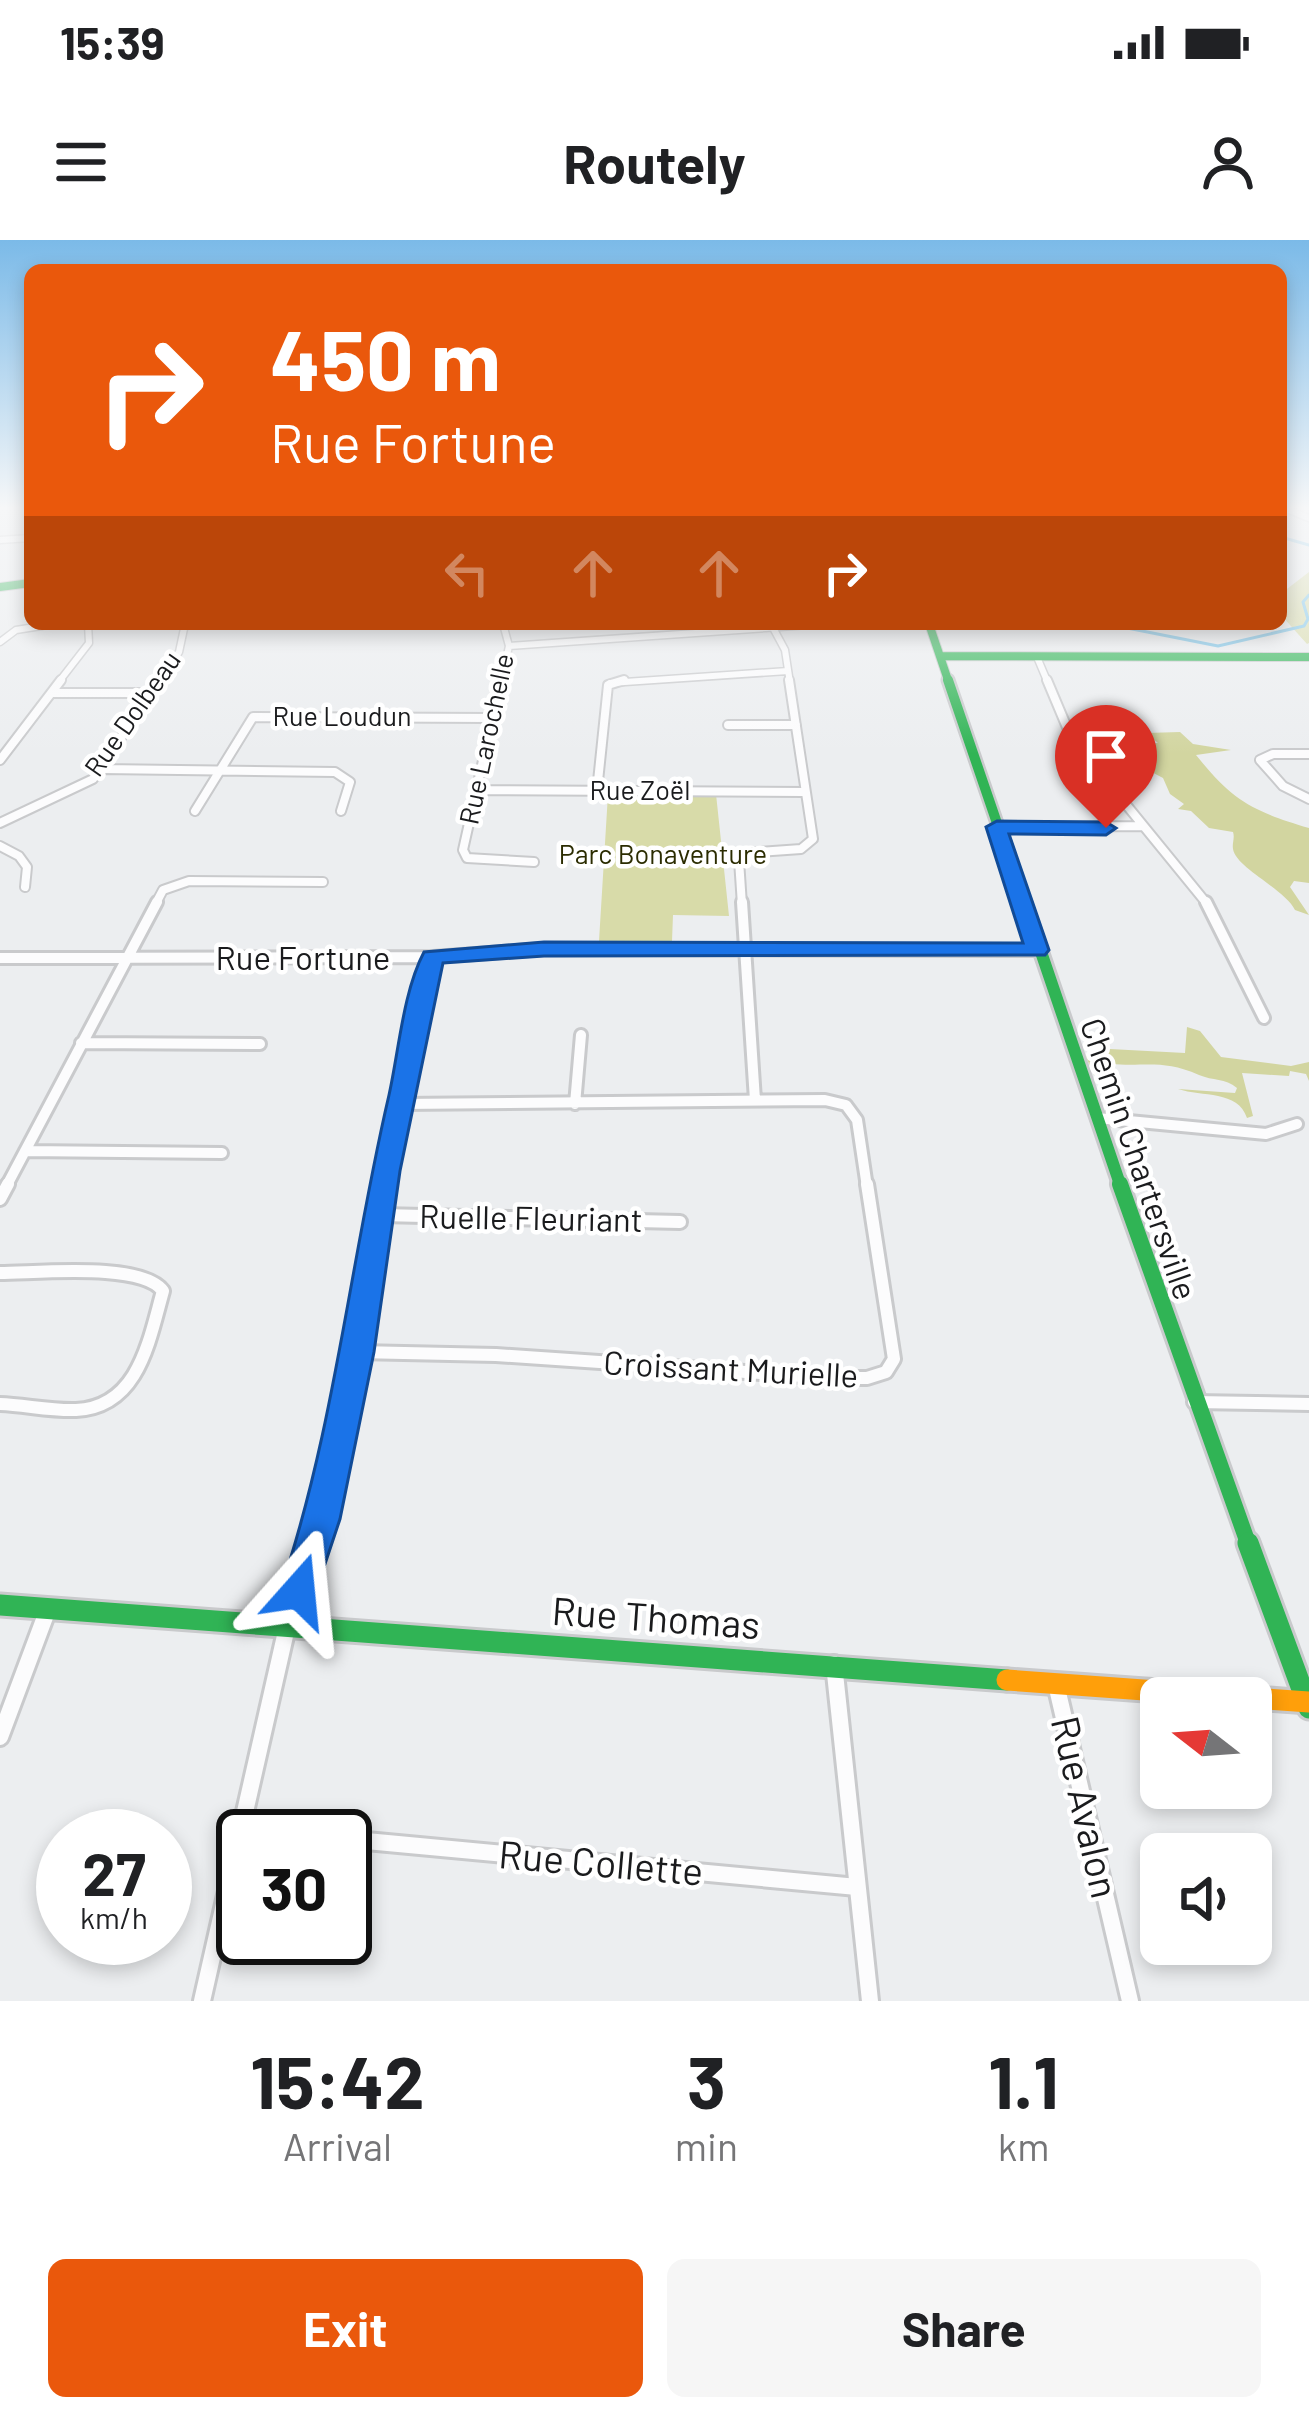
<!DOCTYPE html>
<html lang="en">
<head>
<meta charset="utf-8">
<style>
  :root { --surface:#fff; --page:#f6f6f6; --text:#202124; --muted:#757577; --accent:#ea580c }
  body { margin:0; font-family:Barlow,sans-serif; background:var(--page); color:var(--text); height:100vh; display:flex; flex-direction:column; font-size:45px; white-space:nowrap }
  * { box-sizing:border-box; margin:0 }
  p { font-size:39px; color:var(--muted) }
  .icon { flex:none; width:66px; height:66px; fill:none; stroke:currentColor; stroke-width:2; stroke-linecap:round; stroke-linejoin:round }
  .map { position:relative; height:1761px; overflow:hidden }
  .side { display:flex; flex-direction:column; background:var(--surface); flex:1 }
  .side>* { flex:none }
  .banner { position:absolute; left:24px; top:24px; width:1263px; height:366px; border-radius:18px; box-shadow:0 6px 18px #0003; background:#ea580c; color:#fff; overflow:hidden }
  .needle { width:78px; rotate:287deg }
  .tools { position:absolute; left:1140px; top:1437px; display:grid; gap:24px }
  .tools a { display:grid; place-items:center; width:132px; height:132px; border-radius:18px; background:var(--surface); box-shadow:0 6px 18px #0003; font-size:60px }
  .speed { position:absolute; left:36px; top:1569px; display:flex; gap:24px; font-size:60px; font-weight:700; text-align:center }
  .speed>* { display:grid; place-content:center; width:156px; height:156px; border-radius:50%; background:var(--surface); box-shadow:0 6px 18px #0003; line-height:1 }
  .speed small { font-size:30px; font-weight:400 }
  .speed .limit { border:6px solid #111; border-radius:18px; background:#fff; color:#111 }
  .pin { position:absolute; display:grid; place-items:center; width:102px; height:102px; color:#fff; margin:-123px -51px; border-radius:50% 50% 50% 0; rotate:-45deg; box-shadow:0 0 12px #0007 }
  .pin .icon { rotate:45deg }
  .me { position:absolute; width:132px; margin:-66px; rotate:18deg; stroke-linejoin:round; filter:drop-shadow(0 0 9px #0008) }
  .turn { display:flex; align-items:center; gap:42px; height:252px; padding:0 48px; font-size:54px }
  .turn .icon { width:156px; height:156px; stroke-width:2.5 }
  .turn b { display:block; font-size:84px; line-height:102px }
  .lanes { display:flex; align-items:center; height:114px; padding:0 48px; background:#0003; justify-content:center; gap:60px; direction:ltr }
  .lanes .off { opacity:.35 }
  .eta { display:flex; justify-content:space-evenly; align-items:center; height:204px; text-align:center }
  .eta b { font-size:72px; font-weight:700; line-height:84px }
  .primary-button { display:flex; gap:24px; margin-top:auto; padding:24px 48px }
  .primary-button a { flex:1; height:138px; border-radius:18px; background:var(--accent); color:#fff; font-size:48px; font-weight:700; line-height:138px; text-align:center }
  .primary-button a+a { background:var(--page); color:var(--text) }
  .status { display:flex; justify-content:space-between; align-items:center; height:84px; padding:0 60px; background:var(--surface); direction:ltr }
  .status svg { height:33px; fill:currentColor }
  header { display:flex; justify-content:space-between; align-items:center; height:156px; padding:0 48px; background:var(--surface); font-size:54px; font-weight:700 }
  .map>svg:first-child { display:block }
  .green { fill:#d8dba9 }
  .forest { fill:#d2d5a0 }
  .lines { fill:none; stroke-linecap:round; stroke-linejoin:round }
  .stream { stroke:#78c4e9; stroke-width:3 }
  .street-far4-casing { stroke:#c9cacc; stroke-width:9 }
  .street-far3-casing { stroke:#c9cacc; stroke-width:12 }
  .street-far2-casing { stroke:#c9cacc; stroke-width:16 }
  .street-far1-casing { stroke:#c9cacc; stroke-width:18 }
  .street-casing { stroke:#c9cacc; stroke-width:22 }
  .fast-far4-casing { stroke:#c9cacc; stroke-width:10 }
  .fast-far3-casing { stroke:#c9cacc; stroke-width:15 }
  .fast-far2-casing { stroke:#c9cacc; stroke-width:18 }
  .fast-far1-casing { stroke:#c9cacc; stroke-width:22 }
  .fast-casing { stroke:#c9cacc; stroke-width:27 }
  .slow-casing { stroke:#c9cacc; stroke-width:27 }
  .street-far4 { stroke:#fcfcfd; stroke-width:6 }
  .street-far3 { stroke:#fcfcfd; stroke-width:8 }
  .street-far2 { stroke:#fcfcfd; stroke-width:10 }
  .street-far1 { stroke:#fcfcfd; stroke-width:12 }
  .street { stroke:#fcfcfd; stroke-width:16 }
  .fast-far4 { stroke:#30b455; stroke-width:8 }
  .fast-far3 { stroke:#30b455; stroke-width:10 }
  .fast-far2 { stroke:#30b455; stroke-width:12 }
  .fast-far1 { stroke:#30b455; stroke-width:16 }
  .fast { stroke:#30b455; stroke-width:21 }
  .slow { stroke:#ff9f0a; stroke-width:21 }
  .route { fill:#1a73e8; stroke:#114b97; stroke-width:3 }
  .labels { text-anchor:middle; stroke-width:9; stroke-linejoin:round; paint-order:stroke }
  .far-street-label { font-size:27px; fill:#1a1b1d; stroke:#fff }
  .far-park-label { font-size:27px; fill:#2b2c01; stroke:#fff }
  .street-label { font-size:33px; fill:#1a1b1d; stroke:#fff }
  .near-street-label { font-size:39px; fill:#1a1b1d; stroke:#fff }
</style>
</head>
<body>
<div class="status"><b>15:39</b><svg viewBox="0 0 49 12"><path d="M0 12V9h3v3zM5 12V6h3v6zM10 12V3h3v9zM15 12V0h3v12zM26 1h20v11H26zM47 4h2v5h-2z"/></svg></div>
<header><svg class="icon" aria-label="menu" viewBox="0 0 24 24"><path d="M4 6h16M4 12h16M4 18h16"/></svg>Routely<svg class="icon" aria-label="person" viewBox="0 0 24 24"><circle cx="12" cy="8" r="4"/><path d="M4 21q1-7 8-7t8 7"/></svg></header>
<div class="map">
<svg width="1309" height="1761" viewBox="0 0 1309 1761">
  <rect width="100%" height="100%" fill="#eceef0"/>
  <path class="green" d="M1309 332V403L1307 404 1281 375 1283 352Z
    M608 554H716L729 676 673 675 672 701H599Z"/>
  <path class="forest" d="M1180 492 1193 504 1231 510 1196 515C1233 561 1252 571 1309 588V643L1294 641 1290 647 1309 675 1295 670C1285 649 1236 628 1233 609 1232 603 1235 598 1233 592L1209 588 1191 571 1178 569 1184 564 1170 554 1163 538 1140 526 1135 504 1158 503 1146 493Z
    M1187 787 1200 791 1221 817 1291 826 1309 822V841L1306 834 1290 831 1289 836 1242 833 1253 876 1247 878C1238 850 1202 857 1178 849L1235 853 1237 848C1225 838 1213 841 1199 835 1162 819 1147 827 1110 824L1113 836 1094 835 1086 817 1091 808 1185 813Z"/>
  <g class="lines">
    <path class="stream" d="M1281 297 1309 305
      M1107 384 1218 406 1304 386 1308 379 1303 362 1309 355"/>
    <defs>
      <path id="street-far4" d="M1284 268 1309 278
        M0 300 30 298
        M771 384 785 410 790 443
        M0 402 16 390 54 384
        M509 406 823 384
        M1037 417 1048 443
        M58 443 89 403 88 384
        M158 443 179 412 185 384
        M501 443 509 406 503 384
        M610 443 788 431"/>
      <path id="street-far3" d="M501 440 463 610 467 618 534 622
        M1047 440 1071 497 1208 665
        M53 453H150
        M728 485H796
        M1309 514H1273L1260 520 1283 546 1309 559
        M0 520 61 440
        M102 529 335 532 350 542 341 571
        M477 550 804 552
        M597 551 608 445 624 440
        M195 571 253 477 494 478
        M0 583 93 539 160 440
        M997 587 1142 586
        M0 606 19 616 27 627 25 647
        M155 665 163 650 189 641 323 642
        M742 665 739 620 743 613 801 609 813 599 789 440"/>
      <path id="street-far2" d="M742 662 755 860
        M1206 662 1264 778
        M0 718 433 717 544 709 1037 710
        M81 803 260 804
        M401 864 825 860 846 865 857 880 867 947
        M575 864 581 795
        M1097 878 1266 894 1297 884
        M25 911 222 913
        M6 947 157 662
        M383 947 433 717"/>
      <path id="street-far1" d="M0 959 8 944
        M381 975 680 982
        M0 1033C37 1033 142 1022 163 1051 149 1100 139 1167 76 1170 51 1171 25 1165 0 1164
        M358 1112 496 1115 833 1138H867L886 1132 894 1119 867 944
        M1194 1162 1309 1164
        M314 1306 378 1005 384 944"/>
      <path id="street" d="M834 1424 870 1761
        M1056 1444 1130 1761
        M0 1497 48 1369
        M243 1589 316 1596
        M345 1599 857 1647
        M202 1761 287 1387 315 1303"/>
      <path id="fast-far4" d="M0 347 30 343
        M929 384 949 443
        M940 416 1309 417"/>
      <path id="fast-far3" d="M948 440 1025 665"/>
      <path id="fast-far2" d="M1024 662 1121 947"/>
      <path id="fast-far1" d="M1120 944 1249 1306"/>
      <path id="fast" d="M1248 1303 1309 1468
        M0 1365 1007 1440"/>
      <path id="slow" d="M1007 1440 1309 1462"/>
    </defs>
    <use href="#street-far4" class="street-far4-casing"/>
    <use href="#street-far3" class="street-far3-casing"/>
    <use href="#street-far2" class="street-far2-casing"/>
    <use href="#street-far1" class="street-far1-casing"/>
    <use href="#street" class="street-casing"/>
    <use href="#fast-far4" class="fast-far4-casing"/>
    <use href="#fast-far3" class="fast-far3-casing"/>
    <use href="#fast-far2" class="fast-far2-casing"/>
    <use href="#fast-far1" class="fast-far1-casing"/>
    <use href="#fast" class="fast-casing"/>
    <use href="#slow" class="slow-casing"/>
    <use href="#street-far4" class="street-far4"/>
    <use href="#street-far3" class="street-far3"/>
    <use href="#street-far2" class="street-far2"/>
    <use href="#street-far1" class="street-far1"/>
    <use href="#street" class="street"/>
    <use href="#fast-far4" class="fast-far4"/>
    <use href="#fast-far3" class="fast-far3"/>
    <use href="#fast-far2" class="fast-far2"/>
    <use href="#fast-far1" class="fast-far1"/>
    <use href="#fast" class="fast"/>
    <use href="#slow" class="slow"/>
  </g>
  <linearGradient id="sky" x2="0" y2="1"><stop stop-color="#7bbae8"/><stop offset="0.52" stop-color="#f6f7f8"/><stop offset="1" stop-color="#f6f7f8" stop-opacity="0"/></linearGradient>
  <rect width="1309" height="514" fill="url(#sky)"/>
  <path class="route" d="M997 581 1106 582 1116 588 1106 595 1009 594 1049 710 1045 715 544 716 443 723 400 931 374 1112 340 1279 312 1363 299 1367 286 1363 280 1351C335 1189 350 1021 389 855 399 810 403 752 424 712L544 702 1023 703 986 587Z"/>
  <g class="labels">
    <g class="far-street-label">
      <text transform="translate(133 474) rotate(-55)" y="9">Rue Dolbeau</text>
      <text x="342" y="486">Rue Loudun</text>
      <text transform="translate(487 499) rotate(-78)" y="9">Rue Larochelle</text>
      <text x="640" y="560">Rue Zoël</text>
    </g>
    <g class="far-park-label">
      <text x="663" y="624">Parc Bonaventure</text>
    </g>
    <g class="street-label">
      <text x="303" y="730">Rue Fortune</text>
      <text transform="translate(1139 919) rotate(71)" y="12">Chemin Chartersville</text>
      <text transform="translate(531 978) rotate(1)" y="12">Ruelle Fleuriant</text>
      <text transform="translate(731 1129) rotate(3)" y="12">Croissant Murielle</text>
    </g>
    <g class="near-street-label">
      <text transform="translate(656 1378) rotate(4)" y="14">Rue Thomas</text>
      <text transform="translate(1085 1567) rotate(77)" y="14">Rue Avalon</text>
      <text transform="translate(601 1623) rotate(5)" y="14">Rue Collette</text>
    </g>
  </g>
</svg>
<div class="tools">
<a><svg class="needle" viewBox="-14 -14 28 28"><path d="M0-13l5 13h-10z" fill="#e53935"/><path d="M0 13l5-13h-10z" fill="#757577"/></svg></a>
<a><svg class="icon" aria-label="sound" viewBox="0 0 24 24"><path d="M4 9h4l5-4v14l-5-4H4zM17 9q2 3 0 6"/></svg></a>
</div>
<div class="speed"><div>27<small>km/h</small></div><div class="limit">30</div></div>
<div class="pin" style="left:1106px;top:588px;background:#d93025"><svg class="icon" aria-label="arrive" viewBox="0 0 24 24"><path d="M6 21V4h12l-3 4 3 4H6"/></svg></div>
<svg class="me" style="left:299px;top:1351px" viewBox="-20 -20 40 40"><path d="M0-17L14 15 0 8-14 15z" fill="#1a73e8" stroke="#fff" stroke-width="4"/></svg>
<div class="banner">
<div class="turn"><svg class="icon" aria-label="right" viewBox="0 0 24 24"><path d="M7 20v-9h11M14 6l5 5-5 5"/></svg><div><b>450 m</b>Rue Fortune</div></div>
<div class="lanes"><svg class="icon off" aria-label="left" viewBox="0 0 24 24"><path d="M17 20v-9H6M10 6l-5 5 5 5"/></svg><svg class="icon off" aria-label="ahead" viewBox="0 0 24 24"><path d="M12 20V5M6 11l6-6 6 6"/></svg><svg class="icon off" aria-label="ahead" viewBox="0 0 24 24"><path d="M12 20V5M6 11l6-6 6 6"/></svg><svg class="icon" aria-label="right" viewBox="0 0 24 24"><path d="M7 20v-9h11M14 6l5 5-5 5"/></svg></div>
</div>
</div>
<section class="side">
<div class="eta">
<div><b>15:42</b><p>Arrival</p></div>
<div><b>3</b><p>min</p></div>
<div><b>1.1</b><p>km</p></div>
</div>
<div class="primary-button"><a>Exit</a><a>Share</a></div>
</section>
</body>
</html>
